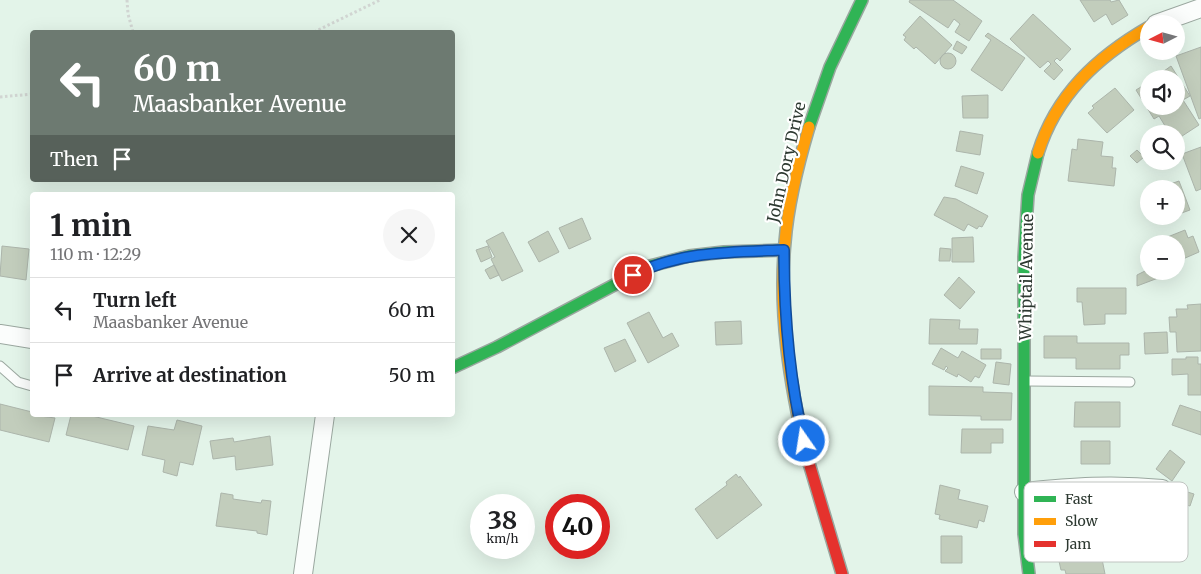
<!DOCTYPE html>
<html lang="en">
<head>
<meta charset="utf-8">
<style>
  :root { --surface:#fff; --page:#f6f6f6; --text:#202124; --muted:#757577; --line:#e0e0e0 }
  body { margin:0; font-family:Merriweather,serif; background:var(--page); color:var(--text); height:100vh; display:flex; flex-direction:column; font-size:19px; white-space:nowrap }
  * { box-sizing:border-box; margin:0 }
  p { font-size:16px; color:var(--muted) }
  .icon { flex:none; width:28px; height:28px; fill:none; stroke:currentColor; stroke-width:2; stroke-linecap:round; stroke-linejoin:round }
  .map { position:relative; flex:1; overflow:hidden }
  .details { position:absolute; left:30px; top:192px; width:425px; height:225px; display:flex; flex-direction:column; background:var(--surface); border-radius:5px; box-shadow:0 5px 20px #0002 }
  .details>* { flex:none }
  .hud { position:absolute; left:30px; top:30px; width:425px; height:152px; border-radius:5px; box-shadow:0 5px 20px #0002; background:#6d7a71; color:#fff; overflow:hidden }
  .needle { width:32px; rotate:264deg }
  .controls { position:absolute; left:1140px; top:15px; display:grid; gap:10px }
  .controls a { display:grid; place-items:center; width:45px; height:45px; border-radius:50%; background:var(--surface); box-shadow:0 5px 20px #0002; font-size:25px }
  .speed { position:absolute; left:470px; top:494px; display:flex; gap:10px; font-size:25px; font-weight:700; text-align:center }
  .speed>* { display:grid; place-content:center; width:65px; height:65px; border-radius:50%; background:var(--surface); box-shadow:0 5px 20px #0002; line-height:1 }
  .speed small { font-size:12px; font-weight:400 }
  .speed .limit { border:8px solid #d22; background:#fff; color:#111 }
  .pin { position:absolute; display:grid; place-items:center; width:42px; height:42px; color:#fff; margin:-21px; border:2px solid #fff; border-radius:50%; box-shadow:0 1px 5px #0007 }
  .me { position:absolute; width:55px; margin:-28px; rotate:347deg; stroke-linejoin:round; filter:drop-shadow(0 0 4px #0008) }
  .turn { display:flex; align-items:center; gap:18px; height:105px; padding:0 20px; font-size:22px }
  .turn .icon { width:65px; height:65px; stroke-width:2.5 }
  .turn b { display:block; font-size:35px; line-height:42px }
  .then { display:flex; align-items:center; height:48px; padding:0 20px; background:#0003; gap:10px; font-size:19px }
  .round { display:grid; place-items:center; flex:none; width:52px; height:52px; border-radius:26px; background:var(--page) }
  .head { display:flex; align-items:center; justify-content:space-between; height:85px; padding:0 20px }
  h1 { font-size:30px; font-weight:700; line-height:38px }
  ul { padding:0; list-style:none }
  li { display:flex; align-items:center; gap:15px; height:65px; padding:0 20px; border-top:1px solid var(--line) }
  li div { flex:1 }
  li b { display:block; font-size:19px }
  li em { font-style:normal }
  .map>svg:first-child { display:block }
  .building { fill:#c2cdbc; stroke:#acb5ab }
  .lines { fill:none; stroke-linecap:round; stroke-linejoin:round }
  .lane-casing { stroke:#9aa79f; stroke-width:11 }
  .street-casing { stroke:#9aa79f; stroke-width:20 }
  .fast-casing { stroke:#9aa79f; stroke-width:14 }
  .slow-casing { stroke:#9aa79f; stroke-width:14 }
  .jam-casing { stroke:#9aa79f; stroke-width:14 }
  .path { stroke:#d1d5d2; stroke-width:3; stroke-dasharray:2.5 2.5; stroke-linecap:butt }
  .lane { stroke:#fbfdfc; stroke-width:9 }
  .street { stroke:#fbfdfc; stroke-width:18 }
  .fast { stroke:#30b455; stroke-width:11 }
  .slow { stroke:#ff9f0a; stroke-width:11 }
  .jam { stroke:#e5322d; stroke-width:11 }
  .route-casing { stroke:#114b97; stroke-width:12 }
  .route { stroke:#1a73e8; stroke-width:9 }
  .labels { text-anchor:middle; stroke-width:4.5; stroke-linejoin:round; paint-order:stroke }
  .street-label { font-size:16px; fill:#2d3931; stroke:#fff }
  .key { fill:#fff; stroke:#c0c4c1; stroke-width:1 }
  .key-label { font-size:14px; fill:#2d3931 }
</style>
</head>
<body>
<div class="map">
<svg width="1201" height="574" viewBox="0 0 1201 574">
  <rect width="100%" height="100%" fill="#e3f4e9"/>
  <path class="building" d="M910 0H953L982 21 969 41 955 32 960 24 954 19 948 28 909 2Z
    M1080 0H1110L1111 2 1119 0 1128 15 1112 25 1106 14 1094 22Z
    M1033 14 1071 49 1060 61 1057 58 1054 61 1063 70 1054 80 1044 71 1051 64 1048 61 1040 68 1010 39Z
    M920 16 952 45 935 64 916 47 914 49 904 40 906 37 903 35Z
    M988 33 1025 58 1002 91 971 70 991 40 985 36Z
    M957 41 967 47 962 54 953 49Z
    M1201 47V118L1199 119 1176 56Z
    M940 61a8 8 0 1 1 16 0a8 8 0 1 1-16 0Z
    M1171 66 1190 96 1183 100 1199 125 1176 140V134H1170L1159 116 1154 119 1136 90 1149 82V106H1176V79H1153Z
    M1115 88 1134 110 1107 133 1088 113 1094 108 1092 106Z
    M988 95V118H963L962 96Z
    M960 131 983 135 980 155 956 151Z
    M1078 139 1103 142 1101 156 1113 157 1112 168H1116L1114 186 1068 181 1072 149 1077 150Z
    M1201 147V189L1196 191 1182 154Z
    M1137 150 1144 157 1137 163 1130 156Z
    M961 166 984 173 977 194 955 186Z
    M1179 181 1190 210 1176 215V189H1156Z
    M944 197 956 199 988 216 982 227 979 226 977 229 968 224 964 231 934 215Z
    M582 218 591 239 569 249 559 228Z
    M1185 230 1188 238 1193 236 1199 252 1176 262V244H1161L1160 240Z
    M548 231 559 252 539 262 528 242Z
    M503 232 523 271 502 281 491 259 495 257 486 241Z
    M973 237 974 262H952V238Z
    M2 246 29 249 26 280 0 276Z
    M488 246 492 257 481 262 476 250Z
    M940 248 951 249 950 261H939Z
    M494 265 499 275 490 279 485 270Z
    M1149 269V271L1174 272 1137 286V275Z
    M959 277 975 292 960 309 944 295Z
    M1077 288H1126V314H1105V324L1084 325 1082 302H1077Z
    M1201 304V351L1177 352 1176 332H1170L1169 317H1177L1176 309H1188L1187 305Z
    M649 312 663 338 672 333 679 346 648 363 627 323Z
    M930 319 960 320 959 329H978L977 344H929Z
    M741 321 742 344 716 345 715 322Z
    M1167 332 1168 353 1145 354 1144 333Z
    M1044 336H1077V343H1129V355H1120V369H1076V358H1044Z
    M625 339 636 361 615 372 604 348Z
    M941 348 958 358 962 351 986 365 979 378 975 376 971 382 958 374 957 377 945 371 948 368 946 366 944 370 932 364Z
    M981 349H1001V359H981Z
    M1186 357H1198V364H1201V395H1188V374L1172 375V359H1186Z
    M996 362 1011 364 1009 385 993 383Z
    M929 386 983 387V392L1012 393 1011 420H981V416L929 415Z
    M1075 402H1120V427H1074Z
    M0 404 32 412V415L55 418 49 442 0 430Z
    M1180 405 1201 412V435L1172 425Z
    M71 415H88L134 426 128 450 66 435Z
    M177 420 202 426 193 465 180 462 177 476 163 472 165 460 142 455 148 426 174 430Z
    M962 429H1003V443H991V453H961Z
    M270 436 273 465 236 470 235 456 213 459 210 441 233 438 234 442Z
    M1081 441H1110V464H1081Z
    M1170 450 1185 462 1172 481 1156 469Z
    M736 474 739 478 740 476 762 505 717 539 695 509 727 485 726 482Z
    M940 485 960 490 958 499 988 506 984 522 979 520 977 528 939 519 940 515 935 514Z
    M1181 490 1194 494 1190 506 1177 502Z
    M221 493 233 495V499L261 503 262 500 271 501 267 535 257 533V531L216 526Z
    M941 536H962V563H941Z
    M1098 539 1105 574H1066L1065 570H1061L1056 548Z"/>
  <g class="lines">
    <defs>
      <path id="lane" d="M0 366 18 382 32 386
        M1027 381 1130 382"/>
      <path id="street" d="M1156 24 1201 8
        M0 334 32 339
        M1024 492C1072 487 1113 484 1162 489
        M303 574 325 415"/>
      <path id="fast" d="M809 127 830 67 862 0
        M452 368 497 347 650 266 689 256 724 252 784 250
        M1029 574 1024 534V257L1028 195 1038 153"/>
      <path id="slow" d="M1038 153C1056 95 1097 57 1149 27
        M806 453C790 385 778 312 785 242 788 203 798 164 809 127"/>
      <path id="jam" d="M806 453 842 574"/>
    </defs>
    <use href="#lane" class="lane-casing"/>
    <use href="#street" class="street-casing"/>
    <use href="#fast" class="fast-casing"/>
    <use href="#slow" class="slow-casing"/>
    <use href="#jam" class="jam-casing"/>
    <path class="path" d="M127 0 128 14 133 32
      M314 32 380 0
      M0 97 32 94"/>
    <use href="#lane" class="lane"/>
    <use href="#street" class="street"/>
    <use href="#fast" class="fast"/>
    <use href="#slow" class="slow"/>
    <use href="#jam" class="jam"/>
  </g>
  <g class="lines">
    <defs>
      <path id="route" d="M633 275C680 251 732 252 784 250 784 314 789 378 804 441"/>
    </defs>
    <use href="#route" class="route-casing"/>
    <use href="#route" class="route"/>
  </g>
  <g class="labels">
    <g class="street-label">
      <text transform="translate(786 162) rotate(-77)" y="6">John Dory Drive</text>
      <text transform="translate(1026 277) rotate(-89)" y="6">Whiptail Avenue</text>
    </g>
  </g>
  <rect x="1024" y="482" width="164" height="80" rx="8" class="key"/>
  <rect x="1034" y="496" width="22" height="6" fill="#30b455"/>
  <rect x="1034" y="518" width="22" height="7" fill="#ff9f0a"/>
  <rect x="1034" y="541" width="22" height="6" fill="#e5322d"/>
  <g class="key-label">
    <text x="1065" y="504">Fast</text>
    <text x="1065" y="526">Slow</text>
    <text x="1065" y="549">Jam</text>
  </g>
</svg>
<div class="controls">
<a><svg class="needle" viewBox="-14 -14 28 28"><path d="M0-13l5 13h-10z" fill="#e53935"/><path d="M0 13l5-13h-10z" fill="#757577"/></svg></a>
<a><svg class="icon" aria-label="sound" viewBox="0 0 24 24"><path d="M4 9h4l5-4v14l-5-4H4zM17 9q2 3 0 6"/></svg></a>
<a><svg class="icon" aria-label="search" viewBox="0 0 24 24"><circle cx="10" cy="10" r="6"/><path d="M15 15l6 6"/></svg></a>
<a>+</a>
<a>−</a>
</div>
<div class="speed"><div>38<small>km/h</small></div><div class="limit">40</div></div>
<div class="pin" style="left:633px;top:275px;background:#d93025"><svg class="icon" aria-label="arrive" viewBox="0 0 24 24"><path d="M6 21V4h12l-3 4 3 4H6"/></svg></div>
<svg class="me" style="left:804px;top:441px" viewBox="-20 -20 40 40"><circle r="17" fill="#1a73e8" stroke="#fff" stroke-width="3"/><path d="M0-11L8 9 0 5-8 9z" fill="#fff"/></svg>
<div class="hud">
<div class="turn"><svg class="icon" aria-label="left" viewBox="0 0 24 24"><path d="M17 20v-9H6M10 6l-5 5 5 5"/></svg><div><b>60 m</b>Maasbanker Avenue</div></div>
<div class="then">Then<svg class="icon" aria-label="arrive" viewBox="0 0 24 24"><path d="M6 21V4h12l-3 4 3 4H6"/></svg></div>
</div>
<section class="details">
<div class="head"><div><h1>1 min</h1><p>110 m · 12:29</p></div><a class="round"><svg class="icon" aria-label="close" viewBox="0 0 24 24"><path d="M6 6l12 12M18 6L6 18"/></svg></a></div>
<ul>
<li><svg class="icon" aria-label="left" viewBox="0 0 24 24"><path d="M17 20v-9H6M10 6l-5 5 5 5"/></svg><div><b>Turn left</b><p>Maasbanker Avenue</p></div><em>60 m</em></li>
<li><svg class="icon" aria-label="arrive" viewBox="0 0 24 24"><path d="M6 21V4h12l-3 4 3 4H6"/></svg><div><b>Arrive at destination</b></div><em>50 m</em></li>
</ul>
</section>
</div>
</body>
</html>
